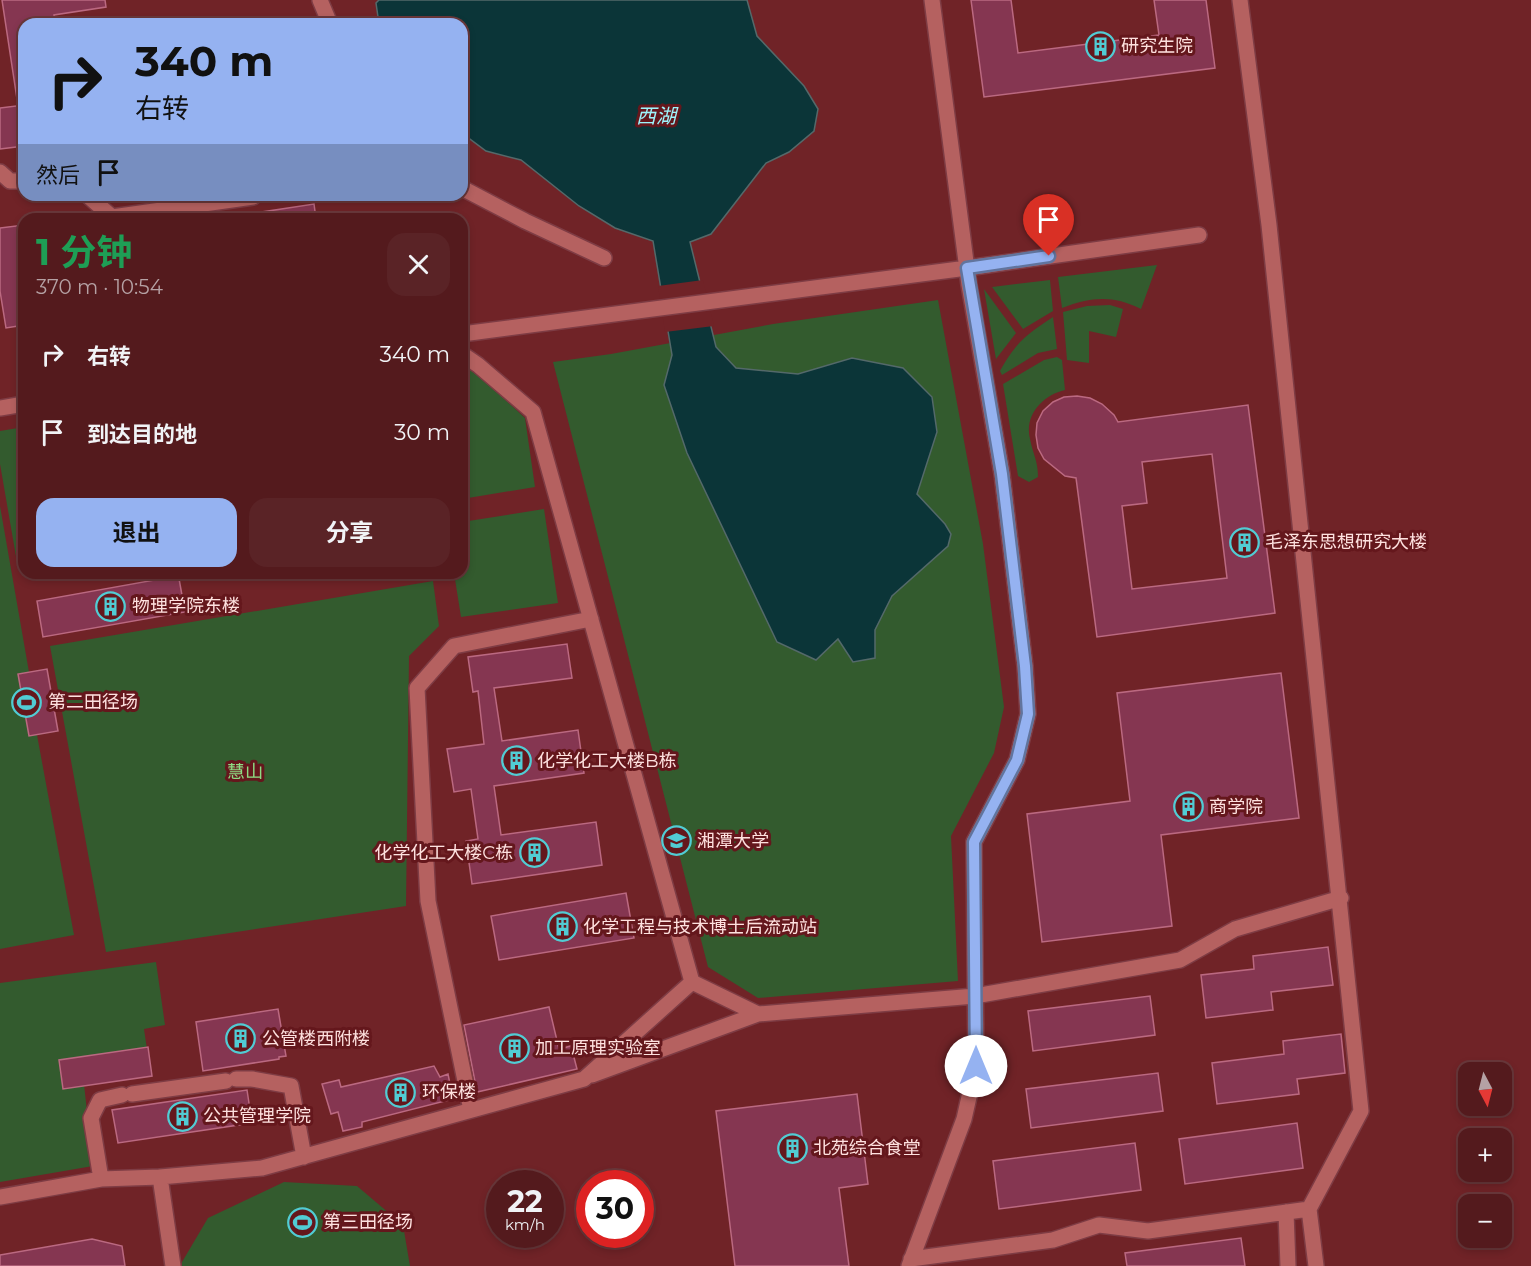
<!DOCTYPE html>
<html lang="zh">
<head>
<meta charset="utf-8">
<style>
  :root { --surface:#541a1d; --page:#5a2326; --text:#f1f3f6; --muted:#b5a1a4; --line:#6a383b; --accent:#95b2f1 }
  body { margin:0; font-family:Montserrat,"Noto Sans SC",sans-serif; background:var(--page); color:var(--text); height:100vh; display:flex; flex-direction:column; font-size:22px; white-space:nowrap }
  * { box-sizing:border-box; margin:0 }
  p { font-size:20px; color:var(--muted) }
  .icon { flex:none; width:33px; height:33px; fill:none; stroke:currentColor; stroke-width:2; stroke-linecap:round; stroke-linejoin:round }
  .map { position:relative; flex:1; overflow:hidden }
  .side { position:absolute; left:18px; top:213px; width:450px; height:366px; display:flex; flex-direction:column; background:var(--surface); border-radius:18px; box-shadow:0 3px 9px #0003,0 0 0 2px var(--line) }
  .side>* { flex:none }
  .hud { position:absolute; left:18px; top:18px; width:450px; height:183px; border-radius:18px; box-shadow:0 3px 9px #0003,0 0 0 2px var(--line); background:#95b2f1; color:#111; overflow:hidden }
  .needle { width:39px; rotate:173deg }
  .tools { position:absolute; left:1458px; top:1062px; display:grid; gap:12px }
  .tools a { display:grid; place-items:center; width:54px; height:54px; border-radius:12px; background:var(--surface); box-shadow:0 3px 9px #0003,0 0 0 2px var(--line); font-size:30px }
  .speed { position:absolute; left:486px; top:1170px; display:flex; gap:12px; font-size:30px; font-weight:700; text-align:center }
  .speed>* { display:grid; place-content:center; width:78px; height:78px; border-radius:50%; background:var(--surface); box-shadow:0 3px 9px #0003,0 0 0 2px var(--line); line-height:1 }
  .speed small { font-size:15px; font-weight:400 }
  .speed .limit { border:9px solid #d22; background:#fff; color:#111 }
  .pin { position:absolute; display:grid; place-items:center; width:51px; height:51px; color:#fff; margin:-62px -26px; border-radius:50% 50% 50% 0; rotate:-45deg; box-shadow:0 0 6px #0007 }
  .pin .icon { rotate:45deg }
  .me { position:absolute; width:66px; margin:-33px; rotate:0deg; stroke-linejoin:round; filter:drop-shadow(0 0 4px #0008) }
  .turn { display:flex; align-items:center; gap:21px; height:126px; padding:0 18px; font-size:27px }
  .turn .icon { width:78px; height:78px; stroke-width:2.5 }
  .turn b { display:block; font-size:42px; line-height:51px }
  .then { display:flex; align-items:center; height:57px; padding:0 18px; background:#0003; gap:12px; font-size:22px }
  .round { display:grid; place-items:center; flex:none; width:63px; height:63px; border-radius:18px; background:var(--page) }
  .head { display:flex; align-items:center; justify-content:space-between; height:102px; padding:0 18px }
  h1 { font-size:36px; font-weight:700; line-height:45px; color:#1e9e55 }
  .cta { display:flex; gap:12px; margin-top:auto; padding:12px 18px }
  .cta a { flex:1; height:69px; border-radius:18px; background:var(--accent); color:#111; font-size:24px; font-weight:700; line-height:69px; text-align:center }
  .cta a+a { background:var(--page); color:var(--text) }
  ul { padding:0; list-style:none }
  li { display:flex; align-items:center; gap:18px; height:78px; padding:0 18px }
  li div { flex:1 }
  li b { display:block; font-size:22px }
  li em { font-style:normal }
  .map>svg:first-child { display:block }
  .green { fill:#335b2e }
  .water { fill:#0b3538; stroke:#54696a; stroke-width:1.5 }
  .pier { fill:#702327 }
  .building { fill:#853651; stroke:#bb6981; stroke-width:1.5; fill-rule:evenodd }
  .lines { fill:none; stroke-linecap:round; stroke-linejoin:round }
  .minor-casing { stroke:#7e3c44; stroke-width:18 }
  .minor { stroke:#b56160; stroke-width:15 }
  .route-casing { stroke:#61749d; stroke-width:15 }
  .route { stroke:#95b2f1; stroke-width:10 }
  .labels { text-anchor:middle; stroke-width:6; stroke-linejoin:round; paint-order:stroke }
  .poi-label { font-size:18px; fill:#fee1df; stroke:#64171c; text-anchor:start }
  .park-label { font-size:18px; fill:#8ddb83; stroke:#64171c }
  .water-label { font-size:20px; font-style:italic; fill:#9df5fc; stroke:#64171c }
</style>
</head>
<body>
<div class="map">
<svg width="1531" height="1266" viewBox="0 0 1531 1266">
  <rect width="100%" height="100%" fill="#702327"/>
  <path class="green" d="M1157 265 1141 309C1112 295 1092 297 1062 308L1058 277Z
    M1050 280 1053 311 1023 329 992 287Z
    M984 289 1016 333 996 359Z
    M938 300 983 544 1004 707 994 753 951 836 958 981 758 998 708 967 553 362 611 354 773 324Z
    M1110 305 1123 309 1116 337 1089 331V363L1067 360 1063 312 1087 306Z
    M1053 317 1057 349 1038 353 1002 375 1000 371C1016 342 1027 334 1053 317Z
    M1057 357 1062 360 1065 390C1043 395 1024 415 1030 439 1033 455 1038 460 1038 477L1029 482 1018 476 1003 384 1044 360Z
    M462 367 474 371 525 418 535 487 462 499Z
    M24 427V567L18 568 0 464V431Z
    M0 506 29 672 47 669 58 731 37 735 74 935 0 949Z
    M544 509 558 603 461 617 454 573H462V522Z
    M433 581 439 626 409 656 406 906 106 952 50 646Z
    M156 962 165 1025 144 1029 148 1056 82 1066 93 1166 0 1182V983Z
    M284 1182 357 1186 403 1225 410 1266H182V1262L208 1218Z"/>
  <path class="water" d="M379 0H747L757 36 804 86 818 109 814 131 789 152 766 163 711 234 690 242 716 347 736 368 798 374 852 358 903 368 932 397 937 432 917 494 945 524 951 534 948 546 892 596 875 630V658L853 662 838 639 816 660 777 642 687 453 664 385 672 355 653 241 615 228 579 206 521 160 486 151 462 133V24H379L376 3Z"/>
  <path class="pier" d="M703 280 714 326 665 332 658 286Z"/>
  <path class="building" d="M2 0H105L106 7 54 15 55 24H24V99H17Z
    M971 0H1011L1018 53 1159 35 1154 0H1206L1215 68 984 97Z
    M24 105V146L0 149V108Z
    M314 204 316 219H263L262 212Z
    M24 225V325L6 328 0 291V228Z
    M1077 396 1090 398 1102 404 1114 415 1118 422 1248 405 1275 613 1097 637 1076 478 1065 476 1044 459 1038 448 1036 435 1037 423 1043 411 1053 402 1064 397ZM1212 454 1227 578 1132 589 1122 506 1147 503 1142 462Z
    M154 573H178L185 612 43 637 37 601 155 580Z
    M567 644 572 678 494 688 502 741 578 730 584 773 494 786 501 835 596 822 602 865 472 884 466 841 478 839 471 789 454 792 447 749 484 744 478 691 473 692 468 657Z
    M47 669 58 731 29 736 18 674Z
    M1281 673 1299 818 1161 835 1172 926 1042 942 1027 814 1130 801 1117 693Z
    M626 893 634 938 499 960 491 916Z
    M1328 947 1333 985 1271 992 1273 1010 1206 1018 1201 975 1254 969 1253 956Z
    M1150 996 1155 1035 1033 1051 1028 1011Z
    M549 1007 559 1049 571 1046 577 1069 477 1092 464 1025Z
    M278 1009 286 1056 279 1057V1059L203 1071 196 1022Z
    M1341 1034 1345 1073 1297 1079 1299 1094 1217 1104 1212 1063 1284 1054 1283 1041Z
    M148 1047 152 1076 63 1089 59 1060Z
    M434 1066 440 1077 448 1074 453 1099 362 1122V1127L343 1131 338 1112 331 1114 322 1084 339 1080 341 1087Z
    M1158 1073 1163 1111 1031 1128 1026 1089Z
    M247 1090 252 1123 118 1143 112 1110Z
    M857 1094 868 1184 839 1188 849 1266H735L716 1111Z
    M1297 1123 1303 1168 1185 1184 1179 1139Z
    M1135 1143 1141 1190 999 1209 993 1161Z
    M1241 1238 1245 1266H1127L1125 1253Z
    M92 1239 122 1246 125 1266H0V1255Z"/>
  <g class="lines">
    <defs>
      <path id="minor" d="M320 0 330 24
        M1240 0 1269 225 1361 1111 1309 1209 1316 1266
        M0 172 10 181H24
        M462 188 525 221 604 258
        M87 195 112 217 253 197
        M462 334 967 268 1199 235
        M0 408 24 404
        M692 982 758 1014 975 996 1180 960 1235 929 1341 898
        M592 1075 758 1014
        M236 1079H252L291 1086 304 1157
        M132 1094 226 1081
        M471 1110 428 901 417 688 454 646 591 619
        M160 1177 173 1266
        M101 1179 91 1118 100 1100 122 1095
        M0 1197 101 1179 160 1177 262 1168 584 1079 692 982 533 412 478 365 462 354
        M1286 1212 1288 1266
        M911 1259 1053 1240 1099 1225 1148 1231 1309 1209
        M909 1266 964 1119 976 1066 974 842 1017 760 1028 714 1025 666 1002 474 969 285 932 0"/>
    </defs>
    <use href="#minor" class="minor-casing"/>
    <use href="#minor" class="minor"/>
  </g>
  <g class="lines">
    <defs>
      <path id="route" d="M976 1066 974 842 1017 760 1028 714 1025 666 1002 474 967 268 1049 256"/>
    </defs>
    <use href="#route" class="route-casing"/>
    <use href="#route" class="route"/>
  </g>
  <defs>
    <symbol id="building-ring" viewBox="-11 -11 22 22"><circle r="9.5" fill="#64171c" stroke="#51ccd4" stroke-width="1.5"/><path d="M-4-6H4V6H1V3H-1V6H-4ZM-2.5-4.3h1.7v1.8h-1.7ZM.8-4.3h1.7v1.8H.8ZM-2.5-1h1.7V.8h-1.7ZM.8-1h1.7V.8H.8Z" fill="#51ccd4"/></symbol>
    <symbol id="stadium-ring" viewBox="-11 -11 22 22"><circle r="9.5" fill="#64171c" stroke="#51ccd4" stroke-width="1.5"/><path d="M0-5a6.5 5 0 1 0 0 10a6.5 5 0 1 0 0-10ZM-3.5-1.8h7v3.6h-7Z" fill="#51ccd4"/></symbol>
    <symbol id="university-ring" viewBox="-11 -11 22 22"><circle r="9.5" fill="#64171c" stroke="#51ccd4" stroke-width="1.5"/><path d="M0-5L7-2L0 1L-7-2ZM-4 1L0 2.5L4 1V4Q0 6-4 4Z" fill="#51ccd4"/></symbol>
  </defs>
  <g fill-rule="evenodd">
    <use href="#building-ring" x="1084" y="30" width="33" height="33"/>
    <use href="#building-ring" x="1228" y="526" width="33" height="33"/>
    <use href="#building-ring" x="94" y="590" width="33" height="33"/>
    <use href="#stadium-ring" x="10" y="686" width="33" height="33"/>
    <use href="#building-ring" x="500" y="744" width="33" height="33"/>
    <use href="#building-ring" x="1172" y="790" width="33" height="33"/>
    <use href="#university-ring" x="660" y="824" width="33" height="33"/>
    <use href="#building-ring" x="518" y="836" width="33" height="33"/>
    <use href="#building-ring" x="546" y="910" width="33" height="33"/>
    <use href="#building-ring" x="224" y="1022" width="33" height="33"/>
    <use href="#building-ring" x="498" y="1032" width="33" height="33"/>
    <use href="#building-ring" x="384" y="1076" width="33" height="33"/>
    <use href="#building-ring" x="166" y="1100" width="33" height="33"/>
    <use href="#building-ring" x="776" y="1132" width="33" height="33"/>
    <use href="#stadium-ring" x="286" y="1206" width="33" height="33"/>
  </g>
  <g class="labels">
    <g class="poi-label">
      <text x="1121" y="52">研究生院</text>
      <text x="1265" y="548">毛泽东思想研究大楼</text>
      <text x="132" y="612">物理学院东楼</text>
      <text x="48" y="708">第二田径场</text>
      <text x="537" y="767">化学化工大楼B栋</text>
      <text x="1209" y="813">商学院</text>
      <text x="697" y="847">湘潭大学</text>
      <text x="513" y="859" text-anchor="end">化学化工大楼C栋</text>
      <text x="583" y="933">化学工程与技术博士后流动站</text>
      <text x="262" y="1045">公管楼西附楼</text>
      <text x="535" y="1054">加工原理实验室</text>
      <text x="422" y="1098">环保楼</text>
      <text x="203" y="1122">公共管理学院</text>
      <text x="813" y="1154">北苑综合食堂</text>
      <text x="323" y="1228">第三田径场</text>
    </g>
    <g class="park-label">
      <text x="245" y="778">慧山</text>
    </g>
    <g class="water-label">
      <text x="656" y="123">西湖</text>
    </g>
  </g>
</svg>
<div class="tools">
<a><svg class="needle" viewBox="-14 -14 28 28"><path d="M0-13l5 13h-10z" fill="#e53935"/><path d="M0 13l5-13h-10z" fill="#b5a1a4"/></svg></a>
<a>+</a>
<a>−</a>
</div>
<div class="speed"><div>22<small>km/h</small></div><div class="limit">30</div></div>
<div class="pin" style="left:1049px;top:256px;background:#d93025"><svg class="icon" aria-label="arrive" viewBox="0 0 24 24"><path d="M6 21V4h12l-3 4 3 4H6"/></svg></div>
<svg class="me" style="left:976px;top:1066px" viewBox="-20 -20 40 40"><circle r="19" fill="#fff"/><path d="M0-13L10 11 0 6-10 11z" fill="#95b2f1"/></svg>
<div class="hud">
<div class="turn"><svg class="icon" aria-label="right" viewBox="0 0 24 24"><path d="M7 20v-9h11M14 6l5 5-5 5"/></svg><div><b>340 m</b>右转</div></div>
<div class="then">然后<svg class="icon" aria-label="arrive" viewBox="0 0 24 24"><path d="M6 21V4h12l-3 4 3 4H6"/></svg></div>
</div>
<section class="side">
<div class="head"><div><h1>1 分钟</h1><p>370 m · 10:54</p></div><a class="round"><svg class="icon" aria-label="close" viewBox="0 0 24 24"><path d="M6 6l12 12M18 6L6 18"/></svg></a></div>
<ul>
<li><svg class="icon" aria-label="right" viewBox="0 0 24 24"><path d="M7 20v-9h11M14 6l5 5-5 5"/></svg><div><b>右转</b></div><em>340 m</em></li>
<li><svg class="icon" aria-label="arrive" viewBox="0 0 24 24"><path d="M6 21V4h12l-3 4 3 4H6"/></svg><div><b>到达目的地</b></div><em>30 m</em></li>
</ul>
<div class="cta"><a>退出</a><a>分享</a></div>
</section>
</div>
</body>
</html>
